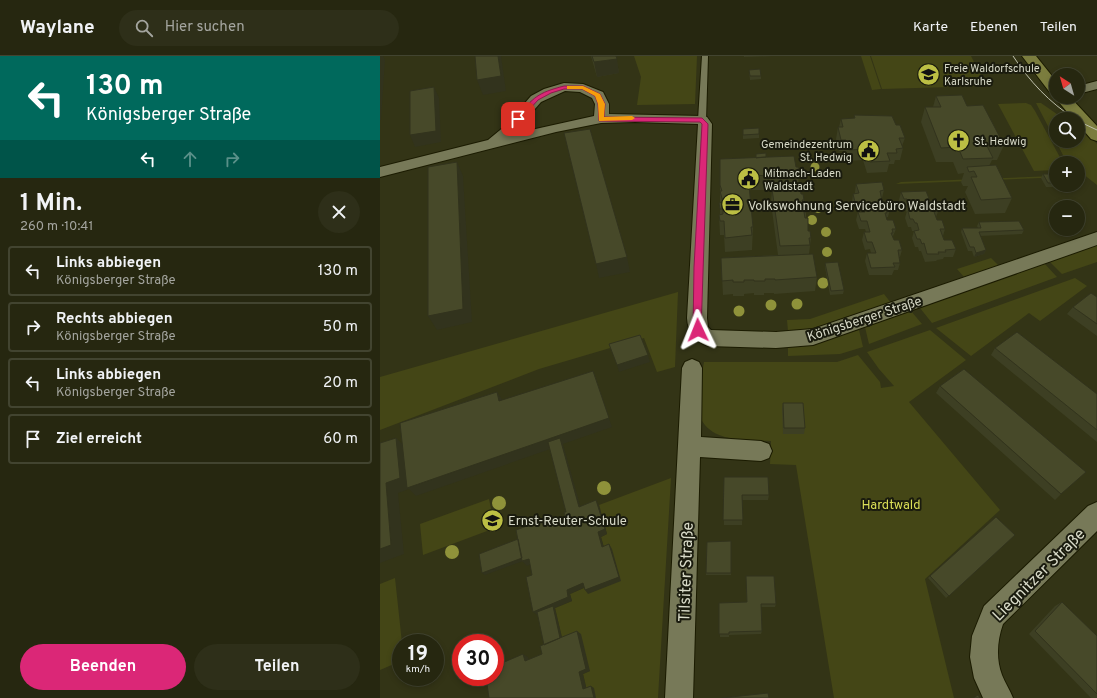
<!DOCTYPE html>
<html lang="de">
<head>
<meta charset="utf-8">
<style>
  :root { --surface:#262710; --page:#2e2f19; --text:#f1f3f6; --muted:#a4a59f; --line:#424430; --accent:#db2777 }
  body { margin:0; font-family:Overpass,sans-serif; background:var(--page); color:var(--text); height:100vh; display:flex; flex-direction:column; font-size:15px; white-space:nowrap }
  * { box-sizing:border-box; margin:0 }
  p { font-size:13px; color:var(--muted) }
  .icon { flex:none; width:22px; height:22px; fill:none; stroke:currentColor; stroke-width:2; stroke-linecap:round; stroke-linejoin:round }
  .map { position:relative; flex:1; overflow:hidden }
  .panel { display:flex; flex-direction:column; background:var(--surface); width:380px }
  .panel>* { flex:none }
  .hud { background:#00695c; color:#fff; overflow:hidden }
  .needle { width:26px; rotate:323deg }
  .fabs { position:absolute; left:669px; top:12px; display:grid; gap:8px }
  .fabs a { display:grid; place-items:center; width:36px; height:36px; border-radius:50%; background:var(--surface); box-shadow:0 2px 6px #0003,0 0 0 1px var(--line); font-size:20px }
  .speed { position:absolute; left:12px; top:578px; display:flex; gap:8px; font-size:20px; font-weight:700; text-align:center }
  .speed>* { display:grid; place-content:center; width:52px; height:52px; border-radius:50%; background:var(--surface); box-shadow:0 2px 6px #0003,0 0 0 1px var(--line); line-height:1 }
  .speed small { font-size:10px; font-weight:400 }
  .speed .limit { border:6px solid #d22; background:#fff; color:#111 }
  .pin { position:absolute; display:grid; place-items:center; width:34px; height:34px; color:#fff; margin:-17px; border-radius:8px; box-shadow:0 2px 6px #0006 }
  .me { position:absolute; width:44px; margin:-22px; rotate:358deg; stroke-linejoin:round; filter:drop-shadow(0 0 3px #0008) }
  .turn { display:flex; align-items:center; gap:14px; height:84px; padding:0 20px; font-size:18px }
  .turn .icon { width:52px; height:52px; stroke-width:2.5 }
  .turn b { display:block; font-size:28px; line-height:34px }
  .lanes { display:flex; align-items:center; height:38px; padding:0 20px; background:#0003; justify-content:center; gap:20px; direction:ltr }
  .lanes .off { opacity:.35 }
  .round { display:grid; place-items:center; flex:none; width:42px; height:42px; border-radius:21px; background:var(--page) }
  .summary { display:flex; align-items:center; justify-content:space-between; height:68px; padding:0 20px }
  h1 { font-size:24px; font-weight:700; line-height:30px }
  .primary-button { display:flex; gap:8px; margin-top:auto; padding:8px 20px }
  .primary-button a { flex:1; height:46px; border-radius:24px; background:var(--accent); color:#fff; font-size:16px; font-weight:700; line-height:46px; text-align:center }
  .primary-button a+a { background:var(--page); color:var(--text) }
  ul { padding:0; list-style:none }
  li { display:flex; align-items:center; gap:12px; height:50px; margin:0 8px 6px; padding:0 12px; border:2px solid var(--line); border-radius:4px }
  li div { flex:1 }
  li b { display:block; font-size:15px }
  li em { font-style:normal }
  header { display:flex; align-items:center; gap:24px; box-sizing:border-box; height:56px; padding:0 20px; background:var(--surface); border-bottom:1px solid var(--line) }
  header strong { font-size:19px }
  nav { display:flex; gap:22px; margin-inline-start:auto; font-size:14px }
  .search { width:280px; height:36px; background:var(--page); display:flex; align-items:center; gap:10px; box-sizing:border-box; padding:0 14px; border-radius:22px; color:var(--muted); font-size:15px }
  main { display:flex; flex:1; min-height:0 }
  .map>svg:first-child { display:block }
  .green { fill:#444616 }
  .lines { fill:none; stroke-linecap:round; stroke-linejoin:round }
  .lane-casing { stroke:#1b1b00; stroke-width:2 }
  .street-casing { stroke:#1b1b00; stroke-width:2 }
  .secondary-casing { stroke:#1b1b00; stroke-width:2 }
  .lane { fill:#777958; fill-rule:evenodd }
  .street { fill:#777958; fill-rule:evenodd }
  .secondary { fill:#7b7d3e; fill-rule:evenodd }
  .tram { stroke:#c0c2ae; stroke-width:1 }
  .tree { fill:#8f923a }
  .wall { fill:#3d3f23 }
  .shaded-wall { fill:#32331d }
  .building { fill:#474929; stroke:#32331d }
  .route { fill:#db2777; stroke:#8e194d }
  .slow { fill:#f59e0b }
  .labels { text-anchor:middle; stroke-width:4; stroke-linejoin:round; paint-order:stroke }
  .far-poi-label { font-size:11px; fill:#d8dac8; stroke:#1a1b0e; text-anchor:start }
  .poi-label { font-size:13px; fill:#d8dac8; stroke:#1a1b0e; text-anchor:start }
  .street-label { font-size:13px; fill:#d8dac8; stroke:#1a1b0e }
  .park-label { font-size:13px; fill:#dbdf57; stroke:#1a1b0e }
  .near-street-label { font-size:16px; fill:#d8dac8; stroke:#1a1b0e }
</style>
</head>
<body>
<header>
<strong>Waylane</strong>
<div class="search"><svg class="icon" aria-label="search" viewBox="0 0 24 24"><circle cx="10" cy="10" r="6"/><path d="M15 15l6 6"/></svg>Hier suchen</div>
<nav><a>Karte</a><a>Ebenen</a><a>Teilen</a></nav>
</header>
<main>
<section class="panel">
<div class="hud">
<div class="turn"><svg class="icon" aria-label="left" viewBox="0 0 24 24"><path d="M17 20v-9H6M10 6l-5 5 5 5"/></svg><div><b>130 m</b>Königsberger Straße</div></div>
<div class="lanes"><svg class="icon" aria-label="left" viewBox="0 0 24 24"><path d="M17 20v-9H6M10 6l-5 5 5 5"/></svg><svg class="icon off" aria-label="ahead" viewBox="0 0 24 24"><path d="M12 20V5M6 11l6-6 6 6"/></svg><svg class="icon off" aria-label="right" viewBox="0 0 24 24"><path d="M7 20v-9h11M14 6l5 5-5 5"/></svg></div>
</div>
<div class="summary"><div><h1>1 Min.</h1><p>260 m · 10:41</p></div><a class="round"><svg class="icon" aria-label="close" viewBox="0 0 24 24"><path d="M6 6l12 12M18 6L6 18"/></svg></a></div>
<ul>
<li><svg class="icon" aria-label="left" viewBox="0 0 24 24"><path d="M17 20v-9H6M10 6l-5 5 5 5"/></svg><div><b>Links abbiegen</b><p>Königsberger Straße</p></div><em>130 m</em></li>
<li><svg class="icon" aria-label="right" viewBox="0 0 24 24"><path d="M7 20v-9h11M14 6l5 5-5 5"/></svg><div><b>Rechts abbiegen</b><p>Königsberger Straße</p></div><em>50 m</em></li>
<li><svg class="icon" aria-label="left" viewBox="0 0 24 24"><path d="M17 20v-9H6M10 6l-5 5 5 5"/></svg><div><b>Links abbiegen</b><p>Königsberger Straße</p></div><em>20 m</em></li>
<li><svg class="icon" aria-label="arrive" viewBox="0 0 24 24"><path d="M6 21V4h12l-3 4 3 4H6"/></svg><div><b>Ziel erreicht</b></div><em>60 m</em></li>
</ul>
<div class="primary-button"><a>Beenden</a><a>Teilen</a></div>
</section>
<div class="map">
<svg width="717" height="642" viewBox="0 0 717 642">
  <rect width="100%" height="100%" fill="#333416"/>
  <path class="green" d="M254 0H317L315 48 257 49 261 21Z
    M481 0H490L501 33 492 34Z
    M491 0H591L606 30 502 33Z
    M646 47 651 49 655 55 683 107H676V114L654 115 618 48Z
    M656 47H661L684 63H676V85H698V71L705 75 717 88V129L698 114V107H690L684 101Z
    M673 120 661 122 516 128 521 126Z
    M717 188V206L682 218 669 205Z
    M611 202 619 210 584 221 577 213Z
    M664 207 677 221 552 267 540 252Z
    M695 222 707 230 660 265 649 257 591 300 556 272Z
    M298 236 295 311 277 316 264 282 159 313 0 374V321Z
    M504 238 511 247C477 259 444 273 408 275L407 264 430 263Z
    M531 255 542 268 489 288 485 271Z
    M479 274 483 291 460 298 408 300V289L444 285Z
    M550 274 586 304 529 346 620 454 545 523 574 642H454L416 409 390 408 391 385C360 384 316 387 318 343 319 331 322 318 324 306H457L478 299 500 326 501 332 514 330 499 313 487 296Z
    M291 422 278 642H216L207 635 203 618 210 615 183 586 175 552 192 545 190 538 206 531 225 495 221 481 227 478 219 449Z
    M109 443 115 472 43 499 40 468Z
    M15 522 22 587 21 605 0 614V528Z"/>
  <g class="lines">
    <defs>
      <path id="lane" d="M322 0H328L326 64 322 66 318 64Z"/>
      <path id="street" d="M717 25V33L698 38V30Z
        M184 27 203 28 223 36 229 48V58L322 60 327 61 332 68 327 262 328 271 331 274 396 276 433 273 717 176V189L433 289 396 292 328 290C314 285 308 277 307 262L318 68 255 66 221 67 176 76 0 121V111L108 84 125 70 151 40 164 33ZM185 35 200 36 212 42 215 48 214 60 133 78 161 46Z
        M312 303 319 306 322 312 321 381 381 385 389 388 392 395 389 402 381 405 320 401 313 642H285L302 312 305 306Z
        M717 446V475L623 568C617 585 616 603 622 619 625 627 630 634 633 642H603L594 622 590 601 592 580 604 550 708 450Z"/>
      <path id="secondary" d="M642 0H656L676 25V41H690L717 70V85L711 83 698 68V63H693L677 44 675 41 676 39 671 38Z"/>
    </defs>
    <use href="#lane" class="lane-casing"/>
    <use href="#street" class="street-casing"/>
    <use href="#secondary" class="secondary-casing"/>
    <use href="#lane" class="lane"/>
    <use href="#street" class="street"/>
    <use href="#secondary" class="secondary"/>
    <path class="tram" d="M633 0C650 26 669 46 695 63
      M698 65 717 74"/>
  </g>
  <g class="tree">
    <circle cx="435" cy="111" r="4.5"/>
    <circle cx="438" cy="152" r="5"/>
    <circle cx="432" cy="164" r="5"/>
    <circle cx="446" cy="176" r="5"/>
    <circle cx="447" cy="196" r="5"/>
    <circle cx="443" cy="227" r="5.5"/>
    <circle cx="417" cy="248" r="5.5"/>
    <circle cx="391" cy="249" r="5.5"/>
    <circle cx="359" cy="255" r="5.5"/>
    <circle cx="224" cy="432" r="7"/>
    <circle cx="119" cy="447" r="7"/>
    <circle cx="72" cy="496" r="7"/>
  </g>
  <path class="wall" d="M211 0H236L239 17 217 21Z
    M364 0H393L364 1Z
    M369 14 381 20V23L370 24Z
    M556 40 587 50 624 89 617 104H612L609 110 632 142 625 157 595 158 585 136 588 130H583L581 126 584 117 578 118 573 106H556L541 66 545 51H553Z
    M474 59 516 69 525 82 522 90 523 92 520 104H515L514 108H509L507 116 487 117 483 104 467 105 464 95H459L456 83 458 71H459L461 63H474Z
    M363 73 379 78V82L363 83Z
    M376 98 416 111 419 116 418 131 392 133 421 138 424 144V148L426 156V162L428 175 431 182 429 198 437 221 435 235 394 238V237H384V239H374V237L364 238V240H353V238L343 239 341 202 398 199 391 147 392 134H369L373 171 372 194 345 196 344 179H340L339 159H340V103L376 102Z
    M663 118H676V129H680V131H666L661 122Z
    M476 128 504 134 502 142H501L502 145 510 153 508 161H506L507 164 516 173 513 180 512 181 514 184 522 194 520 201H519L520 207 518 214H514L512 219H489L485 205 487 197H491L490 193 485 194 482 184 484 176H486L485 173H479L476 164 478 156H481L480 154H474L472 146 473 138H475V136Z
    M521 136 550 145 559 153 556 161 557 164 565 173 563 180 564 184 576 193 573 201H564L563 203 557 204 556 205 545 206 541 195H539L538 191H535L532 182 534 175H532L531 171H528L525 162 527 155 526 156 525 151H522L519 144Z
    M599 166 644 174 642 178 600 180 606 194 604 198 594 201 592 195H588L581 176 582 172H598L597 170Z
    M445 207 464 234 463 238 450 239 445 211Z
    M717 241V280L687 258 693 251Z
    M615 292 717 338V386L611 299Z
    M560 330 681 438 675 444 556 337Z
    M403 347 425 372 424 378H403L402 353Z
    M344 421 389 439 388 444H362V469H344Z
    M616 461 635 479 566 542 548 522Z
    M351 485V519H326V517Z
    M682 546 717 580V642H711L649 578 675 550Z
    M339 547 396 548 395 551H381L382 575 381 578 349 579V581H340Z"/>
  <path class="shaded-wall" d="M0 0H3L5 4 1 64H0Z
    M118 0H121L126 35 103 39 97 24Z
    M237 3 239 17 217 21 214 6Z
    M54 31 59 42 61 86 35 91 30 79Z
    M77 106 83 120 92 266 57 274 48 260Z
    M606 194 604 198 594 201 596 197Z
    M247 201 250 216 219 222 216 208Z
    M268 299 270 306 239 316 237 309Z
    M213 315 232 371 183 388 202 456 199 451 182 389 36 440 29 433 18 437 24 498 0 507V493L6 427 16 382 28 393Z
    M117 336 123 345H119Z
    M216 444 219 449 227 478 221 481 225 495 222 491 218 476Z
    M169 462 173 467 174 474 171 469Z
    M229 488 232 493 241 525 208 538 205 534Z
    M143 501 146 504 105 519 102 517Z
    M149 503 153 507 147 510 142 505Z
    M203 527 206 531 190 538 192 545 175 552 183 586 157 559 153 556 187 534Z
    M197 575 201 578 210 615 203 618 207 635 203 633 199 616Z
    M143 598 148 601 150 608 145 605Z
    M211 630 214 632 216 642H214Z"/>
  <path class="building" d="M95 0H118L121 20 97 24Z
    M212 0H236L237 3 214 6Z
    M380 13 381 20H370L369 14Z
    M54 31 56 75 30 79V35Z
    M582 39 587 50 603 49 624 89 607 90 613 102 583 103 578 91 561 92 545 51H561L556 40Z
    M474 59 512 60 516 69H520L525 82H519L523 92 516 93 517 97H507L510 105 490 106 486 93 469 94 466 84H461L458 71H463L461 63 475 62Z
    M379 72V78L363 79V73Z
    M210 73 247 201 216 208 184 77Z
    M386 97V101L376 102V98Z
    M414 100 416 111H418L419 116 393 118V120L368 119 373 171H371L372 179 345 182 344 165H340L339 159 343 158V153H340L339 147 343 146 340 135H342L340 129V103Z
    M77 106 83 253 48 260V111Z
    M616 109 632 142 601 144 591 121H597L594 115 589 116 587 111Z
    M663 118H676V127H668Z
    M502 126 504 134 500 135 502 145H507L510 153H505L507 157H505L507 164H513L516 173H512L513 177H511L514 184H519L522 194H518L520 207H513L515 211 491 212 487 197H496L492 186H487L484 176H490L487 165H481L478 156H485L482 146H475L473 138 479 137 476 128Z
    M420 132 421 138H423L424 144H422L426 156H424L425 162H428V175H430L431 182H429L430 189 400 190 392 133Z
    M546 135 550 145H556L559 153H553L557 164H562L565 173H560L564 184H572L576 193 565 194 566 196H558L559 198H547L544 187 542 188 540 183H537L534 175 539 174 537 167H535L533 163H530L528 155 532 154 530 148H528L527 143H524L521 136Z
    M639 165 644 174 599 176 606 194 596 197 594 191H590L582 172H601L599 166Z
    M433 198 437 221 395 224V223H385V225H374V224H364V226H353V224L342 225 341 202Z
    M458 206 464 234 451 235 445 207Z
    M711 237 717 241V268L693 251Z
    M637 276 717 338V374L615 292Z
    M260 279 268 299 237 309 229 288Z
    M584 313 706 416 681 438 560 330Z
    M213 315 229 362 27 432 20 367 117 336 119 345Z
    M403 347H423L425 372H404Z
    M16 382 20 422 6 427 11 489 0 493V387Z
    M180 382 199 451 216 444 225 473 218 476 222 491 229 488 239 521 205 534 203 527 187 534 188 541 153 556 146 521 152 519 149 503 142 505 136 474 169 462 171 469 186 463 184 456H186L168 386Z
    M344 421H388L389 439H362L363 464H343Z
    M616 461 635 479 569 540 550 520Z
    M138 483 142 502 102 517 99 498Z
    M351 485V517H326L327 486Z
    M366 520H394L396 548H381L382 575 349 576V578H339V547L367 546Z
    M682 546 717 580V638L655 575Z
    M173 550 180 582 164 589 157 556Z
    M197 575 206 613 199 616 203 633 211 630 214 642H109L106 621H115V610L143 598 145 605 162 598 160 590Z
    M388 637 389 642H342Z
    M598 639 600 642H593Z"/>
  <path class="route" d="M184 30H203L220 38 225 48 224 61 322 62 328 68 321 276H315L313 274 314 211 322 68 320 66 219 65 218 48 215 40 202 33H184L171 37 158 44 140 64H136V62C154 41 157 37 184 30Z"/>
  <path class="slow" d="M187 30H203L220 38 225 48 224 61 252 60 255 62 252 64 219 65 218 48 215 40 202 33H187Z"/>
  <defs>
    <symbol id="school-disc" viewBox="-11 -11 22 22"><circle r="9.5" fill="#bcbf44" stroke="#1a1b0e"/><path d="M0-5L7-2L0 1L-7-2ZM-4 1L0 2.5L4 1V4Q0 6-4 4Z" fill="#111"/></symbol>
    <symbol id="church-disc" viewBox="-11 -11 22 22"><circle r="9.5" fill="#bcbf44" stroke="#1a1b0e"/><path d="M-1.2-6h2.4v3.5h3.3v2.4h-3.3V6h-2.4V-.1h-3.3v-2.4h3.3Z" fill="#111"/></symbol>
    <symbol id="civic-disc" viewBox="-11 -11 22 22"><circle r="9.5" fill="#bcbf44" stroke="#1a1b0e"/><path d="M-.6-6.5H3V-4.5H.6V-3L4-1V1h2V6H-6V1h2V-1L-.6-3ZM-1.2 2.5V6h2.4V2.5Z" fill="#111"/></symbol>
    <symbol id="office-disc" viewBox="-11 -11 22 22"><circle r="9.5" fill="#bcbf44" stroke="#1a1b0e"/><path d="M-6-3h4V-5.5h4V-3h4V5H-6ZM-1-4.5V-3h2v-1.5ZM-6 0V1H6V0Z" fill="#111"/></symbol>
  </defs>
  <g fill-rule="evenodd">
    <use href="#school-disc" x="536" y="6" width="25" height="25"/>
    <use href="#church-disc" x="566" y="72" width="25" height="25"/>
    <use href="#civic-disc" x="476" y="82" width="25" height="25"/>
    <use href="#civic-disc" x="356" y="110" width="25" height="25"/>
    <use href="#office-disc" x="340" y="136" width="25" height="25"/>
    <use href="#school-disc" x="100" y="452" width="25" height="25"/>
  </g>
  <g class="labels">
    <g class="far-poi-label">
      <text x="564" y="16">Freie Waldorfschule<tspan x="564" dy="13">Karlsruhe</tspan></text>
      <text x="594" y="89">St. Hedwig</text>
      <text x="472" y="92" text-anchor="end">Gemeindezentrum<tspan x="472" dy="13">St. Hedwig</tspan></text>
      <text x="384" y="121">Mitmach-Laden<tspan x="384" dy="13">Waldstadt</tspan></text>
    </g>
    <g class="poi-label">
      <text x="368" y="154">Volkswohnung Servicebüro Waldstadt</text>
      <text x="128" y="469">Ernst-Reuter-Schule</text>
    </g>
    <g class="street-label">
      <text transform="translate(484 262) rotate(-18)" y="5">Königsberger Straße</text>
    </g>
    <g class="park-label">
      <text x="511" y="453">Hardtwald</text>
    </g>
    <g class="near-street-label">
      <text transform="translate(305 516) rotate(-88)" y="6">Tilsiter Straße</text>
      <text transform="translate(658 518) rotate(-45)" y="6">Liegnitzer Straße</text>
    </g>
  </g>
</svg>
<div class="fabs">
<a><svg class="needle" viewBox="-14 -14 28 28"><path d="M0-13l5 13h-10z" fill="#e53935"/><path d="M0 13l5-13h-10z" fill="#a4a59f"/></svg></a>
<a><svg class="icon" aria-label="search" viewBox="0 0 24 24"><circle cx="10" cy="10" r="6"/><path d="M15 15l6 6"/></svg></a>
<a>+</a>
<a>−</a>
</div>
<div class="speed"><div>19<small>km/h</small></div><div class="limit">30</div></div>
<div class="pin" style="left:138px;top:63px;background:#d93025"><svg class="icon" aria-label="arrive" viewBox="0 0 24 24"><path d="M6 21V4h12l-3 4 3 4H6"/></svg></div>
<svg class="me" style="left:318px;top:274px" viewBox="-20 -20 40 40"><path d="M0-17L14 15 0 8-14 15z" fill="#db2777" stroke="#fff" stroke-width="4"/></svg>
</div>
</main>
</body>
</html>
